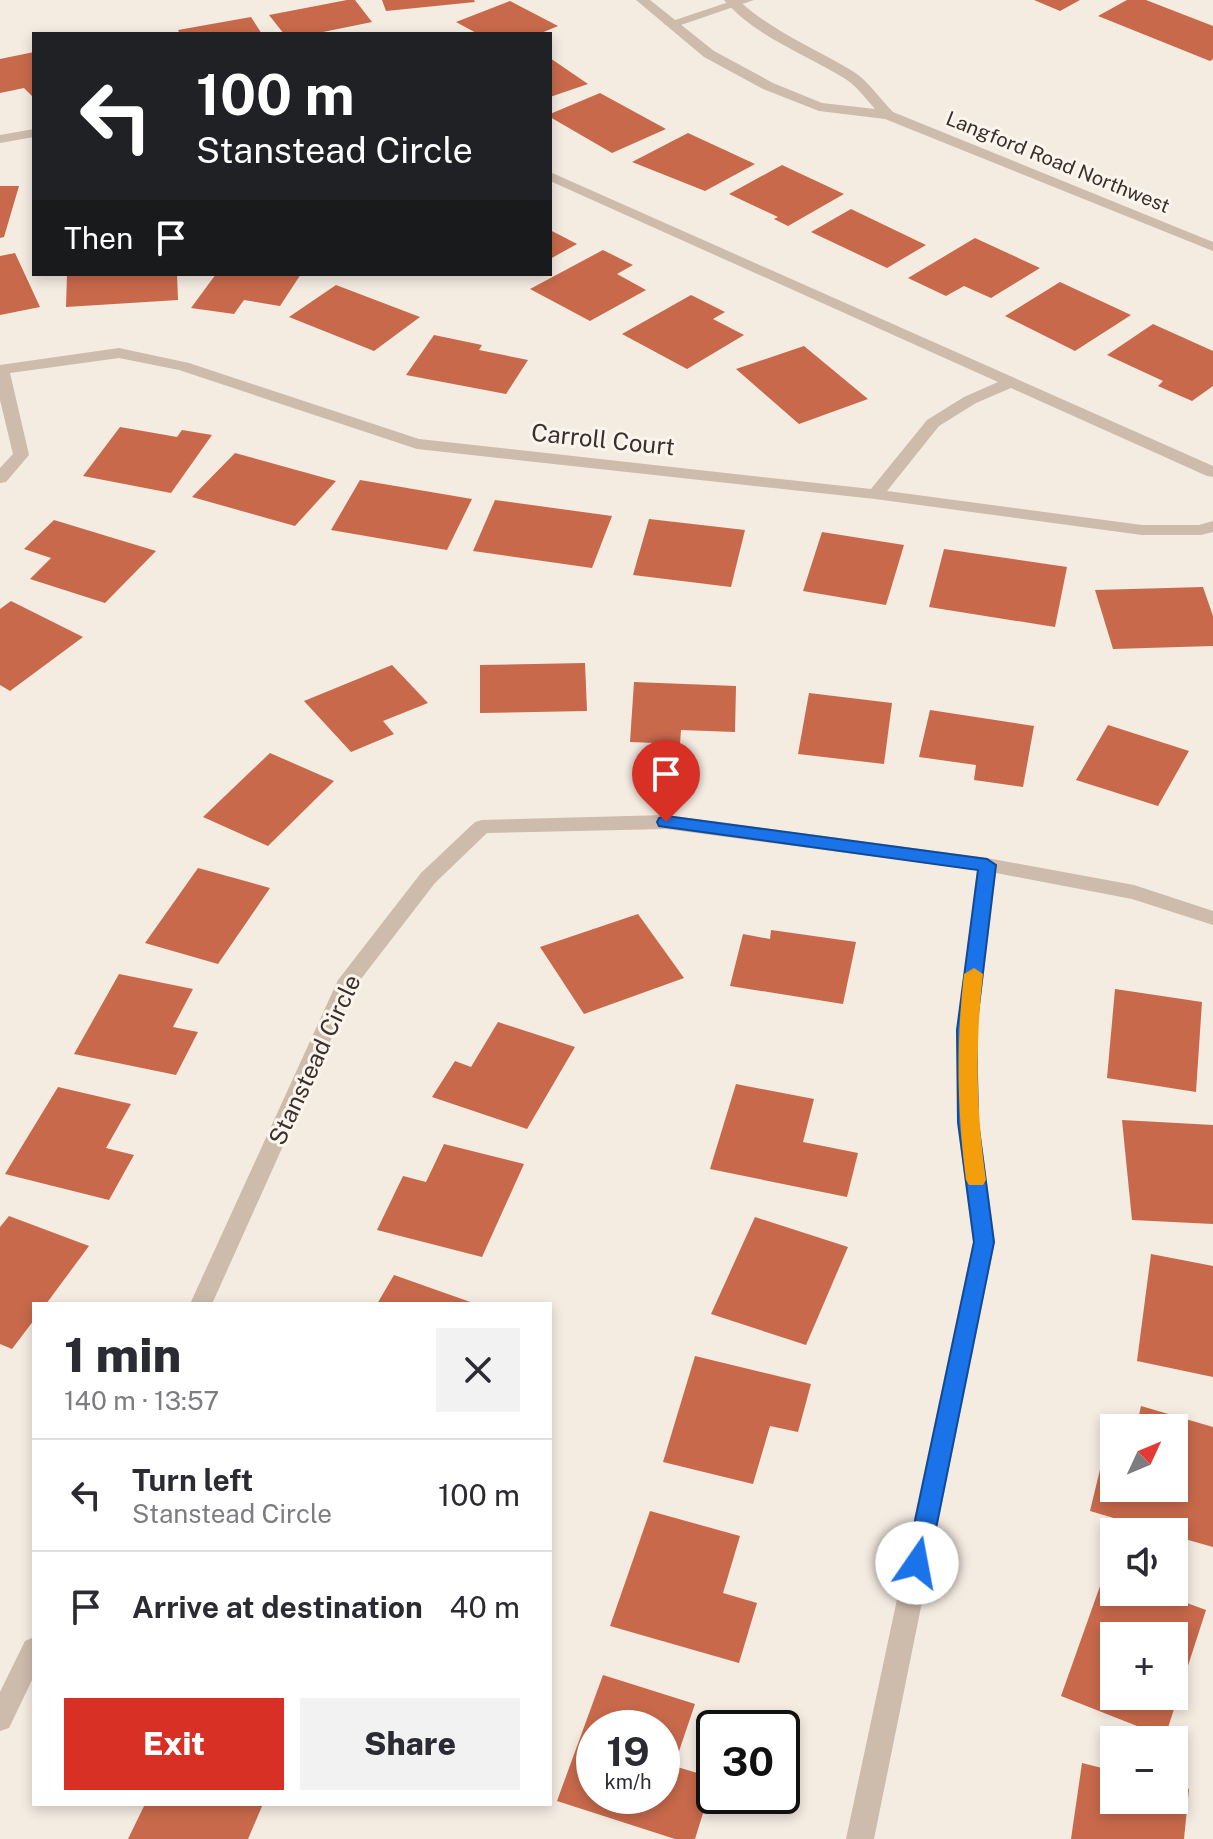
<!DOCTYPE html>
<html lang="en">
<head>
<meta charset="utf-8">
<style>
  :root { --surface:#fff; --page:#f2f2f3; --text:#2b2b33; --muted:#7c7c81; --line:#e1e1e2; --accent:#d93025 }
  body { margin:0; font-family:"Public Sans",sans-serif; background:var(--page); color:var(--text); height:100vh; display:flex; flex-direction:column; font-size:30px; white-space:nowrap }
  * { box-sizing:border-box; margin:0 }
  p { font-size:26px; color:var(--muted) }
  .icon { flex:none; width:44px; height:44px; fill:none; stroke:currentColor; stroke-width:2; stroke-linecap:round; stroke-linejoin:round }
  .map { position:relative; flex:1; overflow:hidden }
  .panel { position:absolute; left:32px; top:1302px; width:520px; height:504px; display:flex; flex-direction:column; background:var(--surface); border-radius:0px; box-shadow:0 4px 12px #0003 }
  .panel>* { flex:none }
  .guide { position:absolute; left:32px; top:32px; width:520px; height:244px; border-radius:0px; box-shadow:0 4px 12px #0003; background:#202124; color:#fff; overflow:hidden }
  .needle { width:52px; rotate:46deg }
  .controls { position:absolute; left:1100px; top:1414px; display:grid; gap:16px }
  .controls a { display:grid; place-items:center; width:88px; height:88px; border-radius:0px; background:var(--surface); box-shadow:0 4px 12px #0003; font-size:40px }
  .speed { position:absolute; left:576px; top:1710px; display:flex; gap:16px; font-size:40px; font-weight:700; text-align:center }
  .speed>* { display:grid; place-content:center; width:104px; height:104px; border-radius:50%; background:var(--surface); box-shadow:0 4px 12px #0003; line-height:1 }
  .speed small { font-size:20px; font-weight:400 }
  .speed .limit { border:4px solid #111; border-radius:12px; background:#fff; color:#111 }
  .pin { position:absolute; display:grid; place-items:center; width:68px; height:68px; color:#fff; margin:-82px -34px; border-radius:50% 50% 50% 0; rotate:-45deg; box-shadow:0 0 8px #0007 }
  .pin .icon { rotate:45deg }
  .me { position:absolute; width:88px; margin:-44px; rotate:12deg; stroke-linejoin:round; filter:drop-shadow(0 0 6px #0008) }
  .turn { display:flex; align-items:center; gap:28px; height:168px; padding:0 32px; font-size:36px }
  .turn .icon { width:104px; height:104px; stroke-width:2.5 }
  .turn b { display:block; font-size:56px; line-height:68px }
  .then { display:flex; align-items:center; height:76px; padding:0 32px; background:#0003; gap:16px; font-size:30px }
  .round { display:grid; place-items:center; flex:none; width:84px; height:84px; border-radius:0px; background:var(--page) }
  .summary { display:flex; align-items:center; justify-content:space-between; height:136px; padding:0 32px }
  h1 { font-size:48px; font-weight:800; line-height:60px }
  .button { display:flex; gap:16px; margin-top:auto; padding:16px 32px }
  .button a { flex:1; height:92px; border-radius:0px; background:var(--accent); color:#fff; font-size:32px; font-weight:800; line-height:92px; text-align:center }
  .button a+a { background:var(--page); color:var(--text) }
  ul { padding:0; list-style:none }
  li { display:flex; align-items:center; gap:24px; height:112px; padding:0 32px; border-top:2px solid var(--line) }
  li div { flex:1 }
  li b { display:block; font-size:30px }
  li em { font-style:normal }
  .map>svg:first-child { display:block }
  .building { fill:#c8694b; fill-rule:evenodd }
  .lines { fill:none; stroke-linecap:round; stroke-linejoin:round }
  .minor { fill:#cdbbac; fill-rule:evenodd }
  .tertiary { fill:#cdbbac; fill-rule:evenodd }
  .route { fill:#1a73e8; stroke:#114b97; stroke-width:2 }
  .slow { fill:#f59e0b }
  .labels { text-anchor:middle; stroke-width:6; stroke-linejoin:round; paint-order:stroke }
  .far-street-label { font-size:20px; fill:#3b302b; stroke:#fbf5ee }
  .street-label { font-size:24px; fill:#3b302b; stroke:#fbf5ee }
</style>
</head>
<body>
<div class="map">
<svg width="1213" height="1839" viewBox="0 0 1213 1839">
  <rect width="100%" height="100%" fill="#f4ebe1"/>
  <path class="building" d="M347 0H355L372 22 323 32 325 34H284L269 15Z
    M382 0H474L475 2 386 11Z
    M1034 0H1080L1060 11Z
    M1127 0H1146L1213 26V59L1210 61 1098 16Z
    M510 1 558 26 539 34H478L456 22Z
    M251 17 262 34H180L178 30Z
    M34 52V98L24 88 0 93V59Z
    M550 58 588 84 550 97Z
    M600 93 666 129 612 153 550 117V114Z
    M688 133 755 164 705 191 632 162Z
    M782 165 844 194 788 226 774 219 778 217 729 194Z
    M0 186H19L4 237 0 238Z
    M851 209 926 245 887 268 811 232Z
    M550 230 577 244 550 259Z
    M975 238 1040 268 991 298 964 286 946 296 908 278Z
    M603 250 633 265 617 274 646 290 590 321 530 289Z
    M15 253 40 307 0 315V256Z
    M67 274H177L178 300 66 307Z
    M216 274H301L280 306 244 300 234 314 191 308Z
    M1060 282 1131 315 1075 351 1005 316Z
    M336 285 420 317 374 351 289 317Z
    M691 295 725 312 713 319 744 335 687 369 622 334Z
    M1153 324 1213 351V386L1192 401 1158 386 1163 381 1107 355Z
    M434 335 482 345 479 350 528 360 506 394 406 375Z
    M804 346 868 399 799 424 736 369Z
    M120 427 177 437 182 430 212 435 171 493 83 476Z
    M235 453 336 481 295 526 192 497Z
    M360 480 472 499 447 550 331 530Z
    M495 500 612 516 592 568 473 551Z
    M649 519 745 530 731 587 633 575Z
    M54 520 156 551 105 603 30 579 51 558 24 549Z
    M822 532 904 545 886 605 803 591Z
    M944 549 1067 567 1055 627 929 607Z
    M1203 587 1213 616V646L1113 649 1095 590Z
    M11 601 83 637 10 691 0 685V609Z
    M585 663 587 711 480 713V665Z
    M392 665 428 703 383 721 394 734 351 752 304 701Z
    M634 682 736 686 735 732 681 730 680 744 630 742Z
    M809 693 892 703 884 764 798 754Z
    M930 710 1034 726 1023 787 974 780 976 765 919 757Z
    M1108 725 1189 751 1158 806 1076 780Z
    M270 753 334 781 268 846 203 817Z
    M198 868 270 888 218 964 145 943Z
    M638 914 684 978 584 1014 540 947Z
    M771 930 856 942 843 1004 730 986 743 934 770 939Z
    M119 974 193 989 173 1027 198 1032 176 1075 74 1054Z
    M1115 989 1202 1002 1196 1092 1107 1078Z
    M498 1022 575 1047 527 1129 432 1097 455 1061 471 1067Z
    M736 1084 814 1099 803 1142 858 1153 847 1197 710 1169Z
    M58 1087 131 1104 106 1148 134 1155 109 1200 5 1174Z
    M1122 1120 1213 1125V1224L1132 1220Z
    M444 1144 524 1164 482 1257 377 1230 403 1176 426 1182Z
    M9 1216 89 1246 46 1304H34V1320L12 1349 0 1344V1227Z
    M755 1217 848 1247 806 1345 711 1314Z
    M1151 1254 1213 1266V1377L1137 1361Z
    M394 1275 476 1304H377Z
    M695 1356 811 1384 798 1432 770 1426 753 1484 663 1462Z
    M1141 1406 1213 1427V1547L1174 1536V1532H1161L1090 1511 1104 1453 1114 1456V1488H1174V1428H1136Z
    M650 1511 740 1536 723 1593 757 1603 739 1663 610 1626Z
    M1105 1572 1114 1576V1592H1157L1206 1610 1165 1737 1061 1696ZM1114 1636H1174V1696H1114Z
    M603 1675 695 1704 674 1766 714 1778 695 1839H675L557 1801ZM594 1728H662V1796H594Z
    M1082 1763 1114 1771V1800H1174V1785L1189 1789 1184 1839H1071Z
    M145 1804H263L248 1839H128Z"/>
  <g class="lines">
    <path class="minor" d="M735 0H754L675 27 663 24Z
      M34 129V137L0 143V135Z
      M550 172 1213 466V477L1207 476 1011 388 976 403 939 426 887 491 1142 525H1199L1213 521V532L1201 535H1142L875 499 417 449 179 370 119 358 10 373 29 455 6 482 0 483V468L13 454 0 400V365L119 348 189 363 419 439 871 489 927 420 964 397 998 382 550 181Z
      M666 815 987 858 1134 885 1213 911V925L1132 899 996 873 977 1030 979 1122 995 1242 874 1839H846L973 1242 957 1122V1030L977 870 666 829 487 833 435 883 354 988 212 1304H190L338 980 421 873 475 822 482 820Z
      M34 1637V1676L9 1728 0 1731V1692L25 1641Z"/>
    <path class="tertiary" d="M636 0H650L714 51 773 83 822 103 875 109C866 99 856 85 844 78 804 53 756 37 724 0H738C773 32 814 48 854 72 868 81 881 100 893 112L1213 242V251L885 119 819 111 763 89 704 57Z"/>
  </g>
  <path class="route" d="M666 816 987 859 996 865 976 1030 978 1122 994 1242 929 1563 925 1570 917 1573 909 1570 906 1563 974 1242 958 1122 957 1030 978 870 659 826 657 822 659 818Z"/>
  <path class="slow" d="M974 968 983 974C975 1044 976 1110 986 1180L983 1185H969L966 1180C957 1110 956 1044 964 974Z"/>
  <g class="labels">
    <g class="far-street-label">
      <text transform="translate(1058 162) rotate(22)" y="7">Langford Road Northwest</text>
    </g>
    <g class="street-label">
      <text transform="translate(603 440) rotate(6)" y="8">Carroll Court</text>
      <text transform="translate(315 1060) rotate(-65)" y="8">Stanstead Circle</text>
    </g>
  </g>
</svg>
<div class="controls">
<a><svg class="needle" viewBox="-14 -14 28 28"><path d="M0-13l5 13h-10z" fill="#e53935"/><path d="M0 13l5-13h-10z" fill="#7c7c81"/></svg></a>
<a><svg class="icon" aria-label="sound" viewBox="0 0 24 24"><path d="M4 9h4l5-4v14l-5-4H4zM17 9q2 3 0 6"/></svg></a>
<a>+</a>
<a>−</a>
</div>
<div class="speed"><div>19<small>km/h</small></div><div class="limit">30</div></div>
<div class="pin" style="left:666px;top:822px;background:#d93025"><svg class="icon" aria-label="arrive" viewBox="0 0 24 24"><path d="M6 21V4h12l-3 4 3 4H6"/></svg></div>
<svg class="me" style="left:917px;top:1563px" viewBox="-20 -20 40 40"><circle r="19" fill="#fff"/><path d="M0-13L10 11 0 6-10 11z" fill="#1a73e8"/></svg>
<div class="guide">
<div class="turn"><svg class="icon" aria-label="left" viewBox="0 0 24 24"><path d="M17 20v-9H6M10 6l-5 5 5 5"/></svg><div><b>100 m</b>Stanstead Circle</div></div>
<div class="then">Then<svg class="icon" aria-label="arrive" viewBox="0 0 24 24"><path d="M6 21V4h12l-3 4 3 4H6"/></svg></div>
</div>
<section class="panel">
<div class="summary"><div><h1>1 min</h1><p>140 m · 13:57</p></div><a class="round"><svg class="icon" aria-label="close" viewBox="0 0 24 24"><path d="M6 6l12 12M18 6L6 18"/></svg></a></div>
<ul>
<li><svg class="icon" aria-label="left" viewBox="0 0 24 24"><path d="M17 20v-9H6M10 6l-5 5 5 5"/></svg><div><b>Turn left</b><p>Stanstead Circle</p></div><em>100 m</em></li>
<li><svg class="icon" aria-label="arrive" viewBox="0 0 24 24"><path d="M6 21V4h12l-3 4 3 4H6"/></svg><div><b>Arrive at destination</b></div><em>40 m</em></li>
</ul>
<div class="button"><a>Exit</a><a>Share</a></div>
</section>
</div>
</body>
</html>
